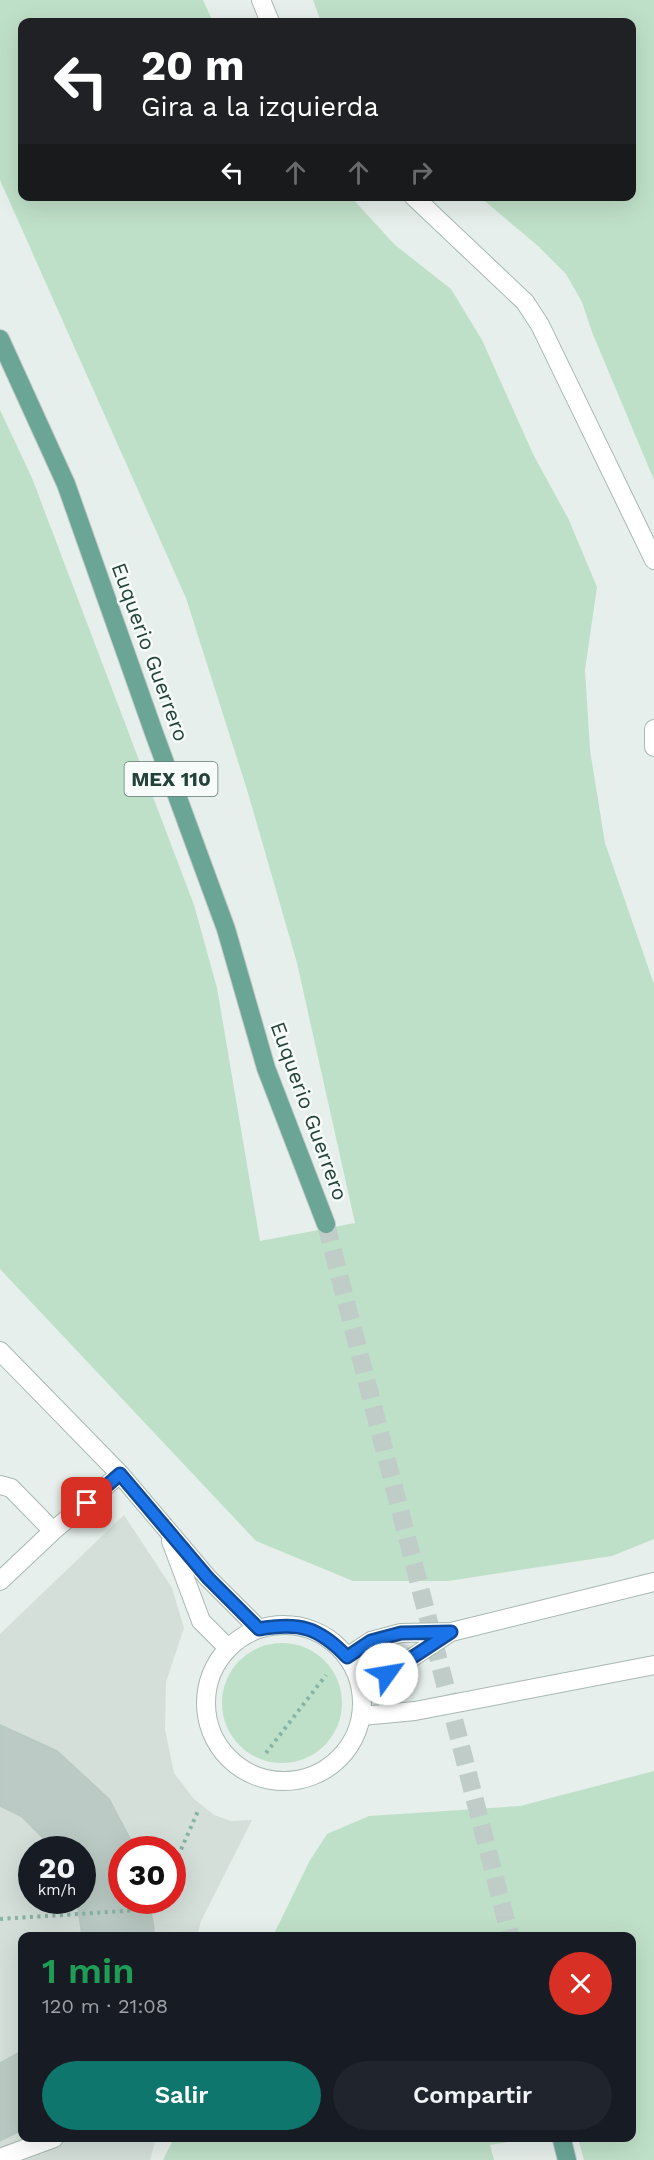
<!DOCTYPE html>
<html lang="es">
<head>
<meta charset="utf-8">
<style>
  :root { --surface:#171b24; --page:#20242c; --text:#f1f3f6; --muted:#9ea1a6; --accent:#0f766e }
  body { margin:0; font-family:"Work Sans",sans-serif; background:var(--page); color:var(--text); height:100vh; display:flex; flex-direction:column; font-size:22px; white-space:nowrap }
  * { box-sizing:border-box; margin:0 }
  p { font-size:20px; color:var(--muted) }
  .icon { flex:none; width:33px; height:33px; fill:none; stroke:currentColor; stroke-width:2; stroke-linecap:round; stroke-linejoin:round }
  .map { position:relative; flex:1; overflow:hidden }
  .sheet { position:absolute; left:18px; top:1932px; width:618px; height:210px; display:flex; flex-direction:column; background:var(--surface); border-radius:12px; box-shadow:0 6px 24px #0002 }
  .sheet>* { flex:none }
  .guide { position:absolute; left:18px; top:18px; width:618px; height:183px; border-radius:12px; box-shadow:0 6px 24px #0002; background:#202124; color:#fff; overflow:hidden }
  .speed { position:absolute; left:18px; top:1836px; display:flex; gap:12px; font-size:30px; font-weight:700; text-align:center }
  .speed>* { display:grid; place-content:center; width:78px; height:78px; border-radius:50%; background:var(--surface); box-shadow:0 6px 24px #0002; line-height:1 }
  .speed small { font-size:15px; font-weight:400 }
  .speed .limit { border:9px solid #d22; background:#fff; color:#111 }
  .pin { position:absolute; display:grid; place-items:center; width:51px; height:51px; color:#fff; margin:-26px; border-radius:12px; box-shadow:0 3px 9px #0006 }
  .me { position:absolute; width:66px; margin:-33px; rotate:58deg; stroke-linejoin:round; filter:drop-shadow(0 0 4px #0008) }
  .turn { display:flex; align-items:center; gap:21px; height:126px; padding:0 24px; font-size:27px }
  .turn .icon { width:78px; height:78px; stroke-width:2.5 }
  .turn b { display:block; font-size:42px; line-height:51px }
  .lanes { display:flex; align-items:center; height:57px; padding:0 24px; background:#0003; justify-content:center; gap:30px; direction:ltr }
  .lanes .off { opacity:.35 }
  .round { display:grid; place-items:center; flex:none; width:63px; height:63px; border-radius:32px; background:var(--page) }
  .headline { display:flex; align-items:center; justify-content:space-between; height:102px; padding:0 24px }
  h1 { font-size:36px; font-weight:600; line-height:45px; color:#1e9e55 }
  .button { display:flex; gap:12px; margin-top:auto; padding:12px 24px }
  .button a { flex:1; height:69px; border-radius:36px; background:var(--accent); color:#fff; font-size:24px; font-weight:600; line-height:69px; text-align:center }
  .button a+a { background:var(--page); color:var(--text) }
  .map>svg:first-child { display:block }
  .built { fill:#d4dfda; fill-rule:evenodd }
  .green { fill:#bfe0c8 }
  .building { fill:#bbcac4; stroke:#b8c9c2; stroke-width:1.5 }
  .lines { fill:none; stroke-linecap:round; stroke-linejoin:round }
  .major-tunnel { stroke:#bfccc8; stroke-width:18; stroke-dasharray:18 9; stroke-linecap:butt }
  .minor-casing { stroke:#a8b8b2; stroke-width:20 }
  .major-casing { stroke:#c2cac8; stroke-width:20 }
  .path { stroke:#86b3a5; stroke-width:4; stroke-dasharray:3 4.5; stroke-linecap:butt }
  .minor { stroke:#fff; stroke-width:18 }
  .major { stroke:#6aa596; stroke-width:18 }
  .route-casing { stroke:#114b97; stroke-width:15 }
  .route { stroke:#1a73e8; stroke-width:10 }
  .labels { text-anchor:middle; stroke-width:5; stroke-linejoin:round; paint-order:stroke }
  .shield { fill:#f7fbf9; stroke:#637a73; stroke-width:1.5 }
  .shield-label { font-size:20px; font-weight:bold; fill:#24423a }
  .street-label { font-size:21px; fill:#24423a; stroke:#f7fbf9 }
</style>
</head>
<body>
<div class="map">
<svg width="654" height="2160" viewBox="0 0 654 2160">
  <rect width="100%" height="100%" fill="#e6efeb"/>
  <path class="built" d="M124 1515 172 1588 184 1628 166 1682 165 1729 174 1773 194 1799 214 1815 231 1821 252 1820 201 1921 197 1936H22V2138H156L150 2160H0V1634ZM32 1850H82V1900H32ZM122 1850H172V1900H122Z"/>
  <path class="green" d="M0 0H203L213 22H22V196L351 197 395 245 451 289 482 340 534 456 568 518 597 587 585 670 590 750 605 843 654 984V1539L612 1556 448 1581H353L256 1541 0 1269V410L32 478 194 905 217 988 260 1241 355 1223 297 963 248 793 186 598 0 180Z
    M313 0H654V480L592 332 582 302 566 274 538 246 480 197 632 196V22H321Z
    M222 1703a60 60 0 1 1 120 0a60 60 0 1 1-120 0Z
    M654 1771V2160H584L578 2138H632V1936H273L309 1862 327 1834 369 1816 520 1806Z
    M174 2138H534L490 2145 494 2160H163Z"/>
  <path class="building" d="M0 1725 57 1751 109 1799 136 1850H122V1900H149L154 1929 153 1936H82L77 1900H82V1850H55L21 1816 0 1806Z
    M22 2051V2130L0 2141V2063Z"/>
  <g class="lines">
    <path class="major-tunnel" d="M326 1224 510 1936"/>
    <defs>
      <path id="minor" d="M261 0 270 22
        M413 196 525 302 540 325 654 560
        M654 729V747
        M0 1351 120 1474 208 1578 259 1629
        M0 1485 11 1488 53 1531
        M171 1541 201 1621 228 1648
        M0 1581 53 1531 120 1474
        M206 1703a78 78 0 1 1 156 0a78 78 0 1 1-156 0Z
        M347 1657 371 1641 401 1633 451 1632 654 1582
        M362 1695 387 1674 451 1632
        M362 1716 415 1711 654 1665
        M0 2158 54 2138"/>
      <path id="major" d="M0 339 66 484 154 733 226 929 266 1068 326 1224
        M562 2140 567 2160"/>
    </defs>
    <use href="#minor" class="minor-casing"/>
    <use href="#major" class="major-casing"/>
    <path class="path" d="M266 1753 326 1675
      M172 1870 198 1811
      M0 1919 155 1909 159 1900"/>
    <use href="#minor" class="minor"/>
    <use href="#major" class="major"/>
  </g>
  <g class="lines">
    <defs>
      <path id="route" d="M87 1503 120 1474 208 1578 259 1629C299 1622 319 1627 347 1657L371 1641 401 1633 451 1632 387 1674"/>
    </defs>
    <use href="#route" class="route-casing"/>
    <use href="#route" class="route"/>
  </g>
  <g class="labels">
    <rect class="shield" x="124.5" y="762" width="93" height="34" rx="4.5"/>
    <g class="shield-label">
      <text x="171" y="786">MEX 110</text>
    </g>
    <g class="street-label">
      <text transform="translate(150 652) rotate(70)" y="7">Euquerio Guerrero</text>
      <text transform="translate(309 1111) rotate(70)" y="7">Euquerio Guerrero</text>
    </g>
  </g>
</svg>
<div class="speed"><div>20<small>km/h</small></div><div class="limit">30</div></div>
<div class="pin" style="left:87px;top:1503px;background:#d93025"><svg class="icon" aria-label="arrive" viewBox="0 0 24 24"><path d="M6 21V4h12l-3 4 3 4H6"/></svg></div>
<svg class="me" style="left:387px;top:1674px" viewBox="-20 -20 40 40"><circle r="19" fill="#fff"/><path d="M0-13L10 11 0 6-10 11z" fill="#1a73e8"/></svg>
<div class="guide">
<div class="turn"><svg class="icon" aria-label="left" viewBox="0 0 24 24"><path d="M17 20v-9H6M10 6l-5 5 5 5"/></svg><div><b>20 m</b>Gira a la izquierda</div></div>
<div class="lanes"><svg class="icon" aria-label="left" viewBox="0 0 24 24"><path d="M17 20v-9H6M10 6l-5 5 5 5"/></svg><svg class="icon off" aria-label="ahead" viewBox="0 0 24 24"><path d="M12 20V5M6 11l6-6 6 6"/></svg><svg class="icon off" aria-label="ahead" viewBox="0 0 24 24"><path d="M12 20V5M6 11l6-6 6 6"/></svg><svg class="icon off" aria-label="right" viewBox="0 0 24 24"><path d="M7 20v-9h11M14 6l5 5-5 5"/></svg></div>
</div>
<section class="sheet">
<div class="headline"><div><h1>1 min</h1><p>120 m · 21:08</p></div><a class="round" style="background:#d93025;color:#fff"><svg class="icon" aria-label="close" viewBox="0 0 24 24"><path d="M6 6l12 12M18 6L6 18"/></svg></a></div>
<div class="button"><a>Salir</a><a>Compartir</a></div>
</section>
</div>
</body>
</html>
